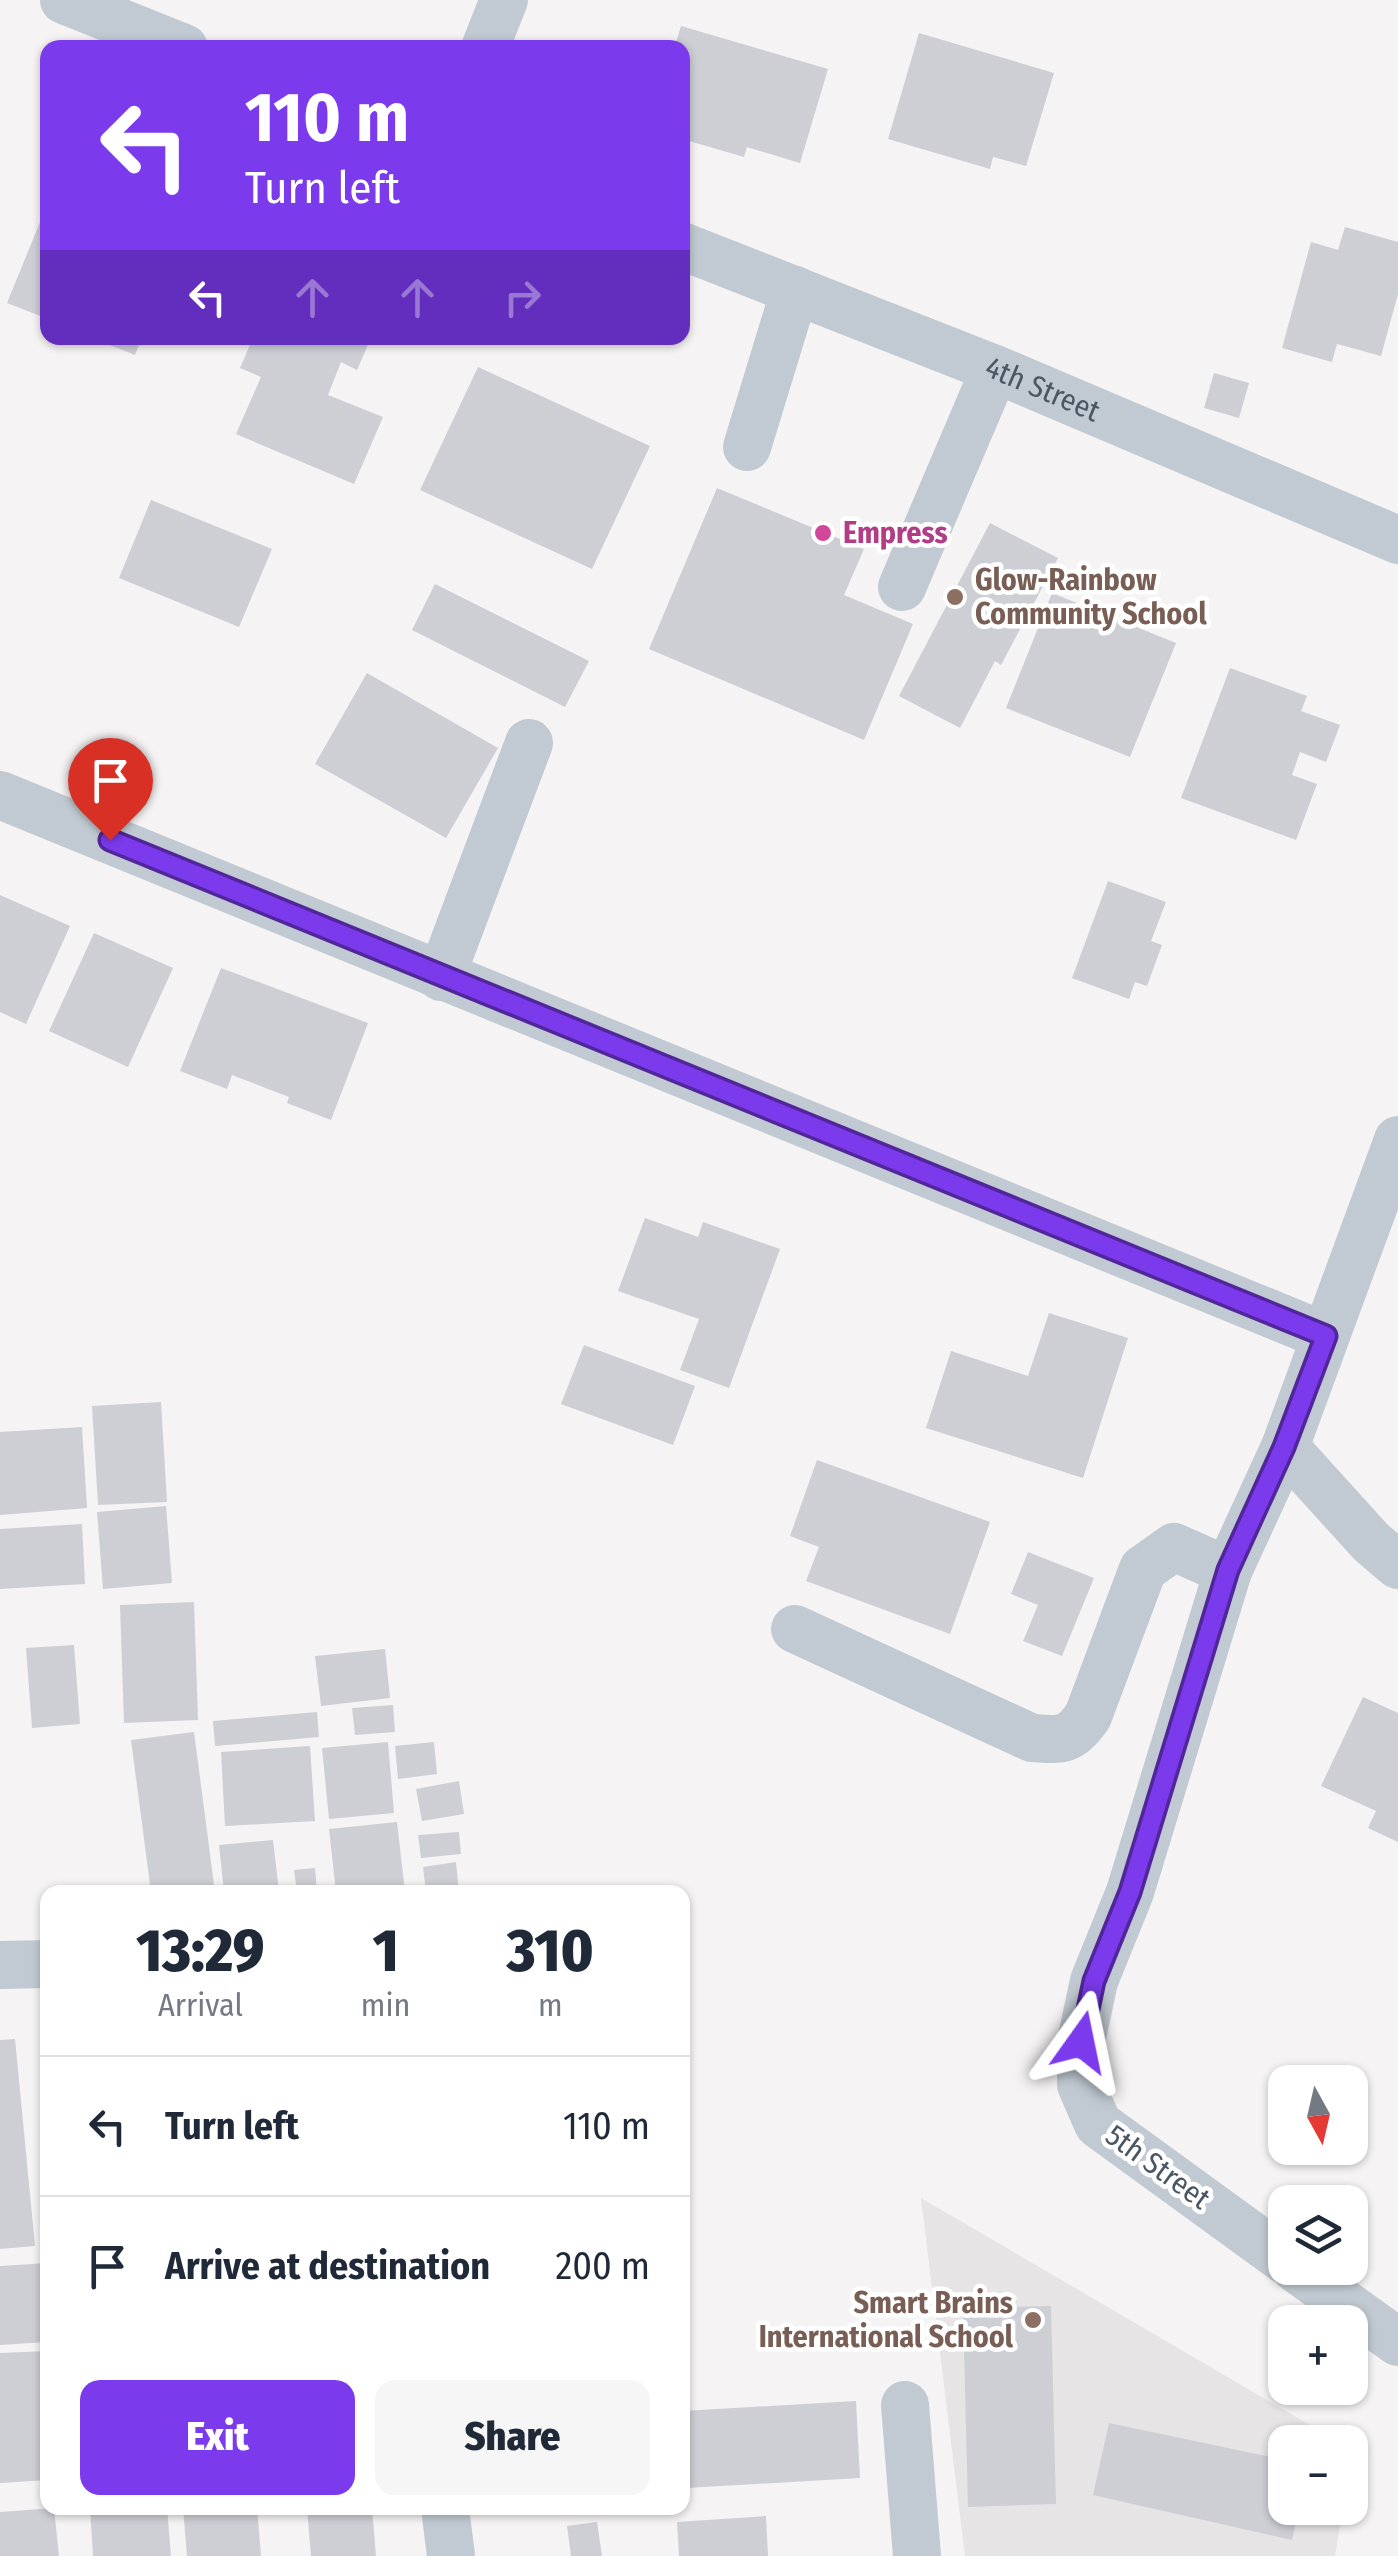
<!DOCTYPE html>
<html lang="en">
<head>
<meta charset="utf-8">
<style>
  :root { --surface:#fff; --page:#f6f6f7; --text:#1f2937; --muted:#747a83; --line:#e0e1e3; --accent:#7c3aed }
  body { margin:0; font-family:"Fira Sans Condensed",sans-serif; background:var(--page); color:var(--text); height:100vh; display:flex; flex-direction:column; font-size:38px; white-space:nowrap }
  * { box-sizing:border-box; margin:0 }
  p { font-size:32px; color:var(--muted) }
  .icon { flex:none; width:55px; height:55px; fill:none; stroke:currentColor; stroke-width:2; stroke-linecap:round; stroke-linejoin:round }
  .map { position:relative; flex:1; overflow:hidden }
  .side { position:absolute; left:40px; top:1885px; width:650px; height:630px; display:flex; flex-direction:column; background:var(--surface); border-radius:20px; box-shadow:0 2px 8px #0004 }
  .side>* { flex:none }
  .top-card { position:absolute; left:40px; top:40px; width:650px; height:305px; border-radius:20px; box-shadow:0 2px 8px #0004; background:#7c3aed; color:#fff; overflow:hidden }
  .needle { width:65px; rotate:172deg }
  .tools { position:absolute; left:1268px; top:2065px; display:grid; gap:20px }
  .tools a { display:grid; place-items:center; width:100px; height:100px; border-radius:20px; background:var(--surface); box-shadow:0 2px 8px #0004; font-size:50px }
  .pin { position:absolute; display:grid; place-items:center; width:85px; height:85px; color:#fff; margin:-102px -42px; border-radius:50% 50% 50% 0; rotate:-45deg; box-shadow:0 0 10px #0007 }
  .pin .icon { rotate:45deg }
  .me { position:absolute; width:110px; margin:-55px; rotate:12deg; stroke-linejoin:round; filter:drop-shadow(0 0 8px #0008) }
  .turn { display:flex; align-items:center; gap:35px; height:210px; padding:0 40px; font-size:45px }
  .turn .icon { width:130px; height:130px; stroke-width:2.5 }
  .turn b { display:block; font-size:70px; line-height:85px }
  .lanes { display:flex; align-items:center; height:95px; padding:0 40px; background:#0003; justify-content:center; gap:50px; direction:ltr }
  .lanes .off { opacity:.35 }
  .eta { display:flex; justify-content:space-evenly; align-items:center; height:170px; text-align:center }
  .eta b { font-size:60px; font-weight:800; line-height:70px }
  .action { display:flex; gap:20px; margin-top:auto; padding:20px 40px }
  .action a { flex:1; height:115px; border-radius:20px; background:var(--accent); color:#fff; font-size:40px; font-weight:800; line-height:115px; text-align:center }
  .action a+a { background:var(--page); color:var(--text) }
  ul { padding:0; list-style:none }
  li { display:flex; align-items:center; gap:30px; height:140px; padding:0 40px; border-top:2px solid var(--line) }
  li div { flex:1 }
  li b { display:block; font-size:38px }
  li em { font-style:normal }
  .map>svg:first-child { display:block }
  .education { fill:#e6e4e5 }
  .building { fill:#cdcfd5 }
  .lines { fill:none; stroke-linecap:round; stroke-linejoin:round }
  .minor { stroke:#c1cad2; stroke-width:48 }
  .route-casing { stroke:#51269a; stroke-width:25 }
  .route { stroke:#7c3aed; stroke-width:18 }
  .hotel-dot { fill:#d1479c; stroke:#fff; stroke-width:4 }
  .education-dot { fill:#8d6e63; stroke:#fff; stroke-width:4 }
  .labels { text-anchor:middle; stroke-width:9; stroke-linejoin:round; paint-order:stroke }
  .street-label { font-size:30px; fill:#4a5661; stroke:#fff }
  .hotel-label { font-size:30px; font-weight:bold; fill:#b23c85; stroke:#fff; text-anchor:start }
  .education-label { font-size:30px; font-weight:bold; fill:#785e54; stroke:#fff; text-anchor:start }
</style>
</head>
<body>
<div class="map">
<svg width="1398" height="2556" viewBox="0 0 1398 2556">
  <rect width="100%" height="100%" fill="#f5f3f3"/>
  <path class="education" d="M921 2198 1339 2442H1285V2508H1343L1335 2556H965Z"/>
  <path class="building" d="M681 26 828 69 800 163 747 147 744 157 682 139V48H674Z
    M919 33 1054 73 1026 166 993 157 990 169 888 139Z
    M47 205H48V319L7 303Z
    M1345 227 1398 242V294L1381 356 1337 344 1332 362 1282 348 1311 242 1338 250Z
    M92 338H142L135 355Z
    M253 338H371L357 370 341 362 328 395 383 417 354 484 236 434 261 377 240 368Z
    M478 367 650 446 592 569 420 490Z
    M1214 373 1249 383 1239 418 1204 408Z
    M717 488 864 549 844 595 913 624 864 740 649 649Z
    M151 500 272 549 239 627 119 578Z
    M990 523 1058 558 1001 665 995 661 960 728 899 696Z
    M435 584 589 661 565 707 412 630Z
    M1052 593 1176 643 1130 757 1006 708Z
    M1230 668 1307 696 1301 711 1340 725 1326 762 1300 752 1292 775 1317 784 1296 840 1181 798Z
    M367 673 498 748 446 838 315 764Z
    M1108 881 1166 902 1151 941 1162 945 1147 986 1135 982 1129 999 1072 978Z
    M0 895 70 926 26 1024 0 1012Z
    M94 933 173 968 128 1067 49 1031Z
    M221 968 368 1023 331 1120 287 1103 289 1097 232 1075 227 1089 180 1071Z
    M645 1218 698 1237 703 1222 780 1249 729 1388 680 1370 699 1319 618 1291Z
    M1049 1313 1128 1338 1083 1478 926 1428 951 1351 1028 1376Z
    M584 1345 695 1386 673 1445 561 1404Z
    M161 1402 167 1502 98 1505 92 1406Z
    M82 1427 87 1508 0 1515V1432Z
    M817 1460 990 1522 950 1634 806 1581 819 1547 790 1536Z
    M166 1506 172 1583 103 1589 97 1512Z
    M82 1524 85 1584 0 1589V1529Z
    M1028 1552 1094 1578 1062 1656 1023 1641 1038 1605 1011 1594Z
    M194 1602 198 1720 124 1723 120 1605Z
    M74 1645 80 1724 32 1728 26 1648Z
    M385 1649 390 1698 321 1706 315 1656Z
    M1363 1697 1398 1713V1842L1368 1828 1376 1811 1321 1786Z
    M393 1705 395 1732 355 1735 352 1708Z
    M317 1712 319 1737 215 1746 213 1721Z
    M194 1732 215 1892H151L131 1740Z
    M388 1742 394 1813 329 1819 322 1748Z
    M434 1742 437 1774 398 1779 395 1746Z
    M310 1746 315 1821 225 1826 221 1752Z
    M459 1781 464 1814 422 1821 416 1789Z
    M397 1822 405 1892H336L329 1829Z
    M459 1832 461 1854 421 1858 418 1835Z
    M273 1840 279 1892H224L219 1845Z
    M456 1862 459 1892H426L423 1867Z
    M315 1868 317 1892H297L294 1870Z
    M15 2039 35 2246 0 2249V2040Z
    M48 2263V2342L0 2345V2266Z
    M1051 2306 1056 2504 968 2507 963 2308Z
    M48 2351V2480L0 2483V2353Z
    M856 2401 860 2478 686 2488 682 2411Z
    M1109 2423 1285 2460V2508H1299L1292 2540 1093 2495Z
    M54 2508 59 2556H0V2512Z
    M90 2508H167L171 2556H93Z
    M183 2508H257L261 2556H187Z
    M307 2508H372L376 2556H311Z
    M766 2516 768 2556H679L677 2522Z
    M597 2522 602 2556H571L567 2526Z"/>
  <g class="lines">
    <g class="minor">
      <path d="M64 0 184 48"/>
      <path d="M485 48 504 0"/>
      <path id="s1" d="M682 246 995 369 1398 540"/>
      <path d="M747 447 795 290"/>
      <path d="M902 587 995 369"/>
      <path d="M0 795 1325 1336"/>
      <path d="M441 977 529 743"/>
      <path d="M1285 1447 1371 1542 1398 1565"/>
      <path d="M795 1629 1032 1738C1061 1740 1070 1742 1088 1716L1143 1569 1174 1547 1228 1571"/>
      <path d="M0 1965 48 1964"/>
      <path d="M1285 2260 1098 2124 1081 2085V2042L1094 1981 1130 1892 1228 1571 1285 1447 1398 1140"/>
      <path d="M1295 2268 1398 2342"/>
      <path d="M905 2405 917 2556"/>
      <path d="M445 2508 451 2556"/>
    </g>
  </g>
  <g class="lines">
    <defs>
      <path id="route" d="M110 840 1326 1336 1284 1447 1228 1570 1130 1892 1094 1981 1081 2042"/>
    </defs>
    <use href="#route" class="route-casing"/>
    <use href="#route" class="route"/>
  </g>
  <circle class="hotel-dot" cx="823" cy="533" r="10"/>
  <g class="education-dot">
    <circle cx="955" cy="597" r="10"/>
    <circle cx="1033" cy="2320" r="10"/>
  </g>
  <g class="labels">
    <g class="street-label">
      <text dy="10" stroke="none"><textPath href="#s1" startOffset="388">4th Street</textPath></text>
      <text transform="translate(1158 2167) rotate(36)" y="10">5th Street</text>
    </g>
    <g class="hotel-label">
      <text x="843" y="543">Empress</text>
    </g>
    <g class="education-label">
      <text x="975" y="590">Glow-Rainbow<tspan x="975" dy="34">Community School</tspan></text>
      <text x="1013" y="2313" text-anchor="end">Smart Brains<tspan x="1013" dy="34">International School</tspan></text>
    </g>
  </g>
</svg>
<div class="tools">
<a><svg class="needle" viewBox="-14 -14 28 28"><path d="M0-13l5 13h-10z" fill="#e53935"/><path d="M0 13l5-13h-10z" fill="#747a83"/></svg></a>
<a><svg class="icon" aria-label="layers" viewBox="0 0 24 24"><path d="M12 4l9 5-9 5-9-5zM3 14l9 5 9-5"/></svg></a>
<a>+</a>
<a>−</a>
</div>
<div class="pin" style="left:110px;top:840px;background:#d93025"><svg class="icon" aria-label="arrive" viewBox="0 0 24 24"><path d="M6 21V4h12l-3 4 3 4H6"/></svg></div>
<svg class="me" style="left:1081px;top:2042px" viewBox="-20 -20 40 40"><path d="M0-17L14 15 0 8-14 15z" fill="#7c3aed" stroke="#fff" stroke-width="4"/></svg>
<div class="top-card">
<div class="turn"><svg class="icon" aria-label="left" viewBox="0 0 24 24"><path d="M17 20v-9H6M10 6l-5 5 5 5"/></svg><div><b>110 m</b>Turn left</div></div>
<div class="lanes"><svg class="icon" aria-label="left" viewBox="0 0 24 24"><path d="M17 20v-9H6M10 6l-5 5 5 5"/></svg><svg class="icon off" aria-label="ahead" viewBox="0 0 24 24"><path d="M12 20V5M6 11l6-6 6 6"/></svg><svg class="icon off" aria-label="ahead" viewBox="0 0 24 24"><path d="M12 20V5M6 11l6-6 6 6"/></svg><svg class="icon off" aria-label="right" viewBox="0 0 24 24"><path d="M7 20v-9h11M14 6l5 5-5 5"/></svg></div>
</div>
<section class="side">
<div class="eta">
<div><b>13:29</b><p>Arrival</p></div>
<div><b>1</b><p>min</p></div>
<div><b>310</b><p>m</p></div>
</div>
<ul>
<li><svg class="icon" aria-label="left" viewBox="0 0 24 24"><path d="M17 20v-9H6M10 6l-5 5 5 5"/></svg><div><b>Turn left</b></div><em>110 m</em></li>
<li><svg class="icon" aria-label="arrive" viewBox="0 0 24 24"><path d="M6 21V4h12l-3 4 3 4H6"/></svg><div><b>Arrive at destination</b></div><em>200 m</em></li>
</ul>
<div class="action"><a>Exit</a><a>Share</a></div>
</section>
</div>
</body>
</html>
